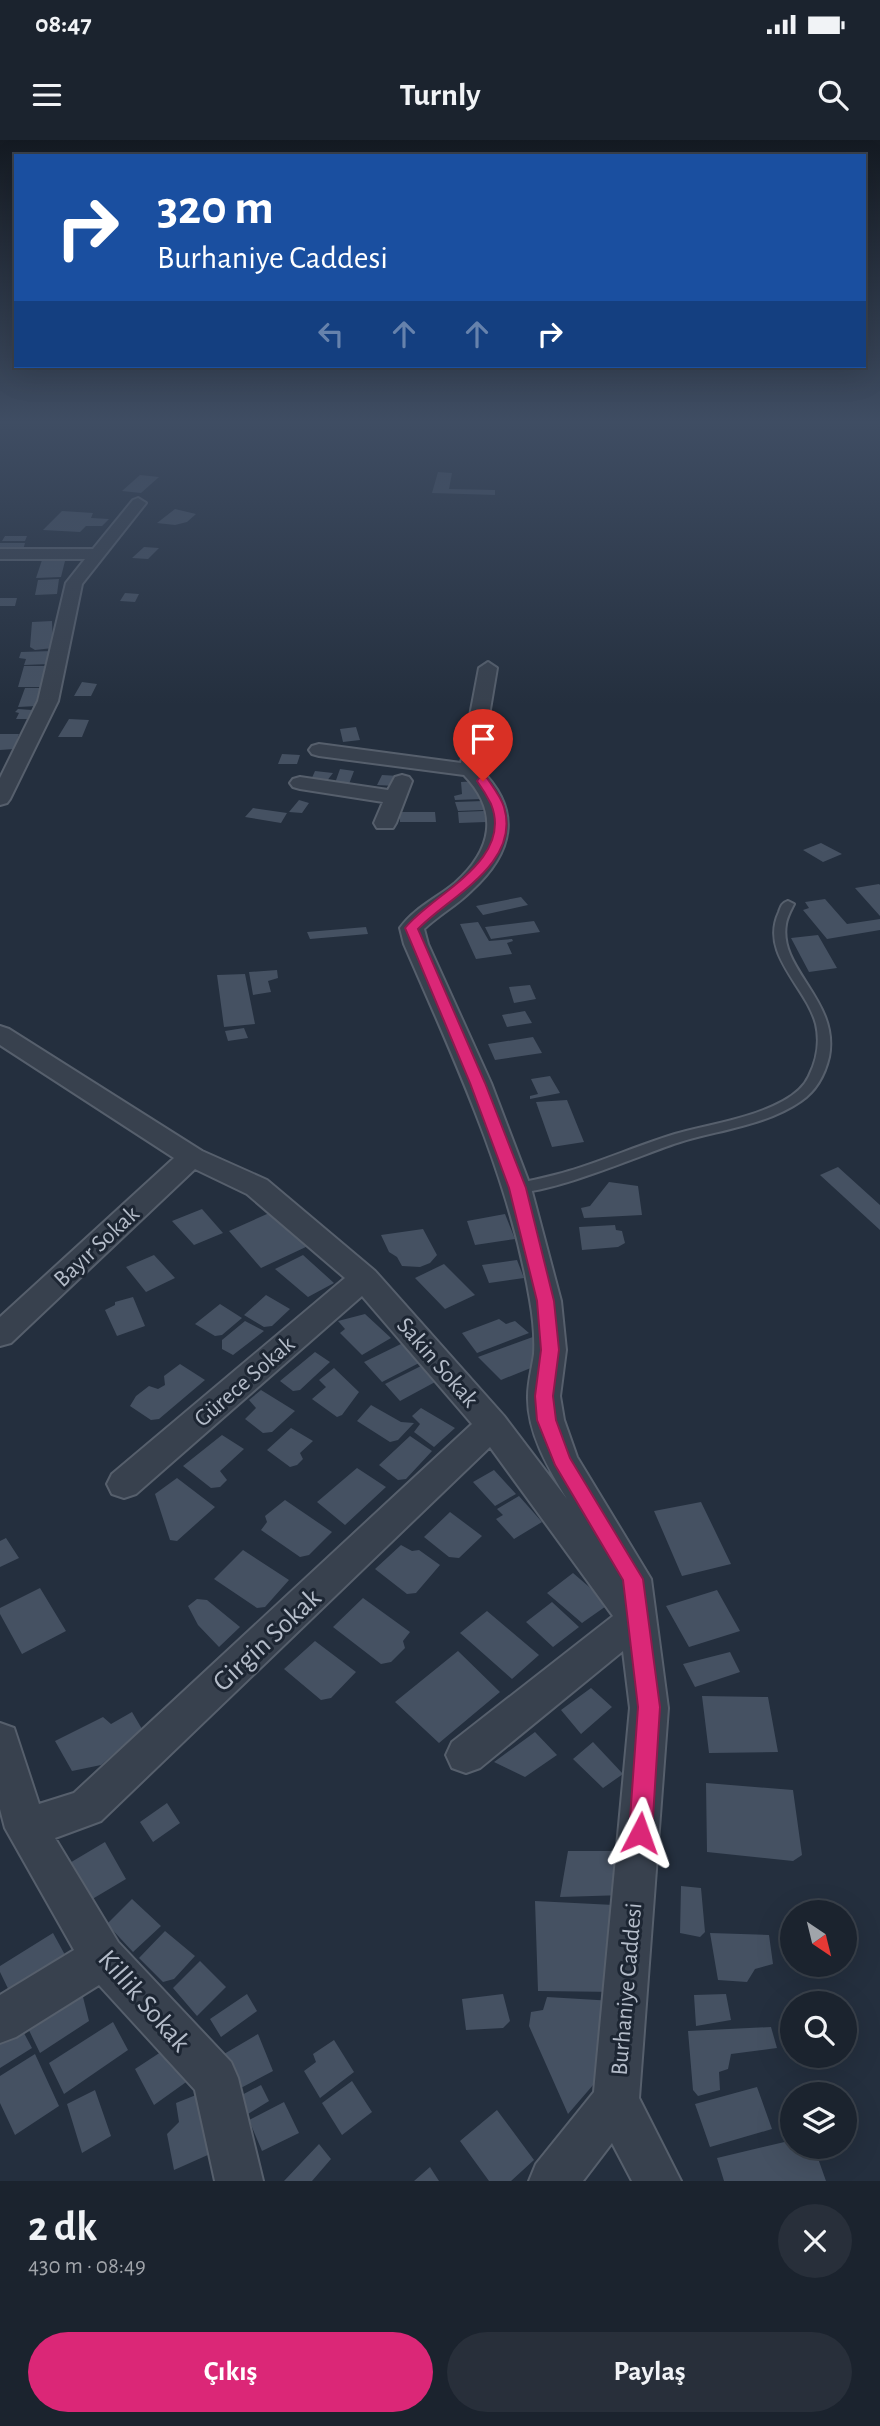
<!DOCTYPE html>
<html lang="tr">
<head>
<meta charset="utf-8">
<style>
  :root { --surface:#1b232e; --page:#282f3a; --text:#f1f3f6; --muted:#a0a4aa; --line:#39404a; --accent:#db2777 }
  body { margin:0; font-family:"Alegreya Sans",sans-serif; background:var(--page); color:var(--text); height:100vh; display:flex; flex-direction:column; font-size:26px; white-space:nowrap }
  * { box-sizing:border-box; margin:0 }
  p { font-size:23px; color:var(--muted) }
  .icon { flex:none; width:38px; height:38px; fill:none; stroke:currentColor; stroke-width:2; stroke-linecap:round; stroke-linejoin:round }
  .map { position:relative; height:2041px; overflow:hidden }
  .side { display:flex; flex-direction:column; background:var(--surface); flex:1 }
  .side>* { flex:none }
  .hud { position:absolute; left:14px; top:14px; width:852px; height:214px; border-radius:0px; box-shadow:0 7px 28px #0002,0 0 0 2px var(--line); background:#1a4fa0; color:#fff; overflow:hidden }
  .needle { width:46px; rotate:145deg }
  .fabs { position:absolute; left:780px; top:1760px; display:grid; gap:14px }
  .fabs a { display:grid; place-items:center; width:77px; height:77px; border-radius:50%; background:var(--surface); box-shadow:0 7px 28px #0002,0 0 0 2px var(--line); font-size:35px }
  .pin { position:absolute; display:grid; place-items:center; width:60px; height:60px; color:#fff; margin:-72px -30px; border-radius:50% 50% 50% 0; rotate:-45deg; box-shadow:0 0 7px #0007 }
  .pin .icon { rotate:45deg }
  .me { position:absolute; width:77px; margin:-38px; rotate:4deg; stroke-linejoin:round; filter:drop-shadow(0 0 5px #0008) }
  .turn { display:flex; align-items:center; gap:24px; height:147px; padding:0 28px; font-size:32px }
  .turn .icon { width:91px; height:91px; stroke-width:2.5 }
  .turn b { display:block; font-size:49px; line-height:60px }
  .lanes { display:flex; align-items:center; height:66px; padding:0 28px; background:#0003; justify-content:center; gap:35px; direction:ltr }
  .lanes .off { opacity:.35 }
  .round { display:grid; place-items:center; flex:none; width:74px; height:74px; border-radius:37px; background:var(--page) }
  .overview { display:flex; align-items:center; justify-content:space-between; height:119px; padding:0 28px }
  h1 { font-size:42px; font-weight:600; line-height:52px }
  .button { display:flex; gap:14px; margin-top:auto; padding:14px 28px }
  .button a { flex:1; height:80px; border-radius:42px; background:var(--accent); color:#fff; font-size:28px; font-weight:600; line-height:80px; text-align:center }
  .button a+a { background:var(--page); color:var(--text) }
  .status { display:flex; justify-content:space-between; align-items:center; height:49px; padding:0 35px; background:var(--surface); direction:ltr }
  .status svg { height:19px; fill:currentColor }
  header { display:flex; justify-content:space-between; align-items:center; height:91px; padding:0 28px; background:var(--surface); font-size:32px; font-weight:600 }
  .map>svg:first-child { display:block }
  .building { fill:#455162 }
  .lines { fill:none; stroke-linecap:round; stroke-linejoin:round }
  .lane-casing { stroke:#565f6c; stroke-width:4 }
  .street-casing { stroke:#565f6c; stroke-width:4 }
  .lane { fill:#38414e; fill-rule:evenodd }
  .street { fill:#38414e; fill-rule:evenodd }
  .route { fill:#db2777; stroke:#8e194d; stroke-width:2 }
  .labels { text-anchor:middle; stroke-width:6; stroke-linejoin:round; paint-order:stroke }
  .street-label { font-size:24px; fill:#b4bcc9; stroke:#1d2633 }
  .near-street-label { font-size:28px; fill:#b4bcc9; stroke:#1d2633 }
</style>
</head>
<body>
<div class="status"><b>08:47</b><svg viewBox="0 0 49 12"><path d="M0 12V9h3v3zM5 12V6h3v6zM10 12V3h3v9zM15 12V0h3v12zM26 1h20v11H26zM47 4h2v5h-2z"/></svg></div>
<header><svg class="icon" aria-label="menu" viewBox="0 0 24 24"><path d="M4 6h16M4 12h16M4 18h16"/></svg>Turnly<svg class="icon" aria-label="search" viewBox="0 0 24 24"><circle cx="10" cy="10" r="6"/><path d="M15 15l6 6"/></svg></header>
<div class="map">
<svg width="880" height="2041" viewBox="0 0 880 2041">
  <rect width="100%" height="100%" fill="#242f3e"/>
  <path class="building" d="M438 332 452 333 449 349 495 350V355L432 353Z
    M140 335 159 337 141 353 122 351Z
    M175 369 196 374 187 382 175 385 157 383Z
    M62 371 93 373 91 378 109 379 102 386H86L80 392 43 390Z
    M5 396H27L25 401H2Z
    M0 403H25L23 410H0Z
    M144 407 159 408 148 419 132 418Z
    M43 417H66L61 437 36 438Z
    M59 439 57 454 35 455 38 440Z
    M125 453 139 454 135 462 120 461Z
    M0 458H17L15 466H0Z
    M52 481 53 508 35 510 30 507 32 482Z
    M52 511 49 524 24 525 26 519 19 518 21 512Z
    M24 526H49L43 547H18Z
    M82 542 97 544 91 556H74Z
    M25 548H42L37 566 18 567Z
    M18 569 32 570 27 579H16L19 573 15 572Z
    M69 579 89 580 82 597H58Z
    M356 587 360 600 343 602 340 589Z
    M489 588H510L511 596 489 597Z
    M0 594H19L14 609 0 610Z
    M282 614 300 615 297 624H278Z
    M340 629 354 631 349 644 335 643Z
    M315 631 333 633 326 642 311 640Z
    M382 635 399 636 395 646 377 645Z
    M479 641 482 659 455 660 454 656 462 654 461 642Z
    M299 660 309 663 302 673 289 672Z
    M483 661V670L458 671 455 662Z
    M253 668 287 673 281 683 245 677Z
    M484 671 486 682 459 683 458 672Z
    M400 672H435L436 682H400Z
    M821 703 842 714 823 722 803 710Z
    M879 744 880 745V776L855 748Z
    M521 757 528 765 483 775 476 766Z
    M825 759 847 784 880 779V790L827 799 803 770 809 768 805 762Z
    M534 781 540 792 491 799 485 787Z
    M478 782 489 801 512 799 513 801 507 803 512 814 476 819 460 784Z
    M366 787 368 794 310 799 307 792Z
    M818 795 837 828 809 832 791 798Z
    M277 830 278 838 268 841 271 852 253 855 249 832Z
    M245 834 255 884 224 887 217 835Z
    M530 845 536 859 514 863 509 847Z
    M525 871 532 883 507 887 502 875Z
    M244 888 248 898 228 901 225 891Z
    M533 897 542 913 495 920 488 904Z
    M550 936 560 953 530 959V956L538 954 531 939Z
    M567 960 584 1002 552 1007 536 962Z
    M838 1027 880 1065V1090L820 1035Z
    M609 1042 638 1046 642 1075 584 1078 581 1068 590 1066Z
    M202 1069 223 1093 194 1105 172 1081Z
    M276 1070 308 1106 261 1128 229 1091Z
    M505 1074 515 1099 475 1105 467 1081Z
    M615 1085 616 1090 622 1091 625 1103 618 1107 582 1110 579 1087Z
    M423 1089 437 1115 430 1123 420 1127 402 1126 397 1117 389 1112 381 1095Z
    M154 1115 175 1138 146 1152 126 1127Z
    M303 1115 334 1143 308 1157 275 1129Z
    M517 1120 524 1138 489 1143 482 1125Z
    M444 1124 475 1155 445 1169 415 1138Z
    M266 1155 290 1169 272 1186 264 1187 244 1175Z
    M133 1157 145 1186 117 1196 105 1170 115 1165V1162Z
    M220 1164 242 1178 222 1195 215 1196 195 1184Z
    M365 1174 391 1198 362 1215 340 1193 345 1189 338 1181Z
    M499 1179 506 1184 515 1181 529 1193 477 1213 462 1193Z
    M245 1181 264 1191 233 1215 222 1209V1200Z
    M541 1194 548 1221 501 1240 478 1217Z
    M403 1203 421 1222 382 1242 364 1222Z
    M315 1212 330 1222 300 1250 293 1251 280 1241Z
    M180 1224 205 1240 159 1279 151 1280 130 1266 136 1256 149 1246 158 1249 165 1245 164 1236Z
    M423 1225 437 1241 400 1261 385 1244Z
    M334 1228 359 1252 342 1275 337 1277 312 1259 326 1247 319 1240Z
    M261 1250 295 1271 272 1292 263 1293 245 1279 256 1268 249 1260Z
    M371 1265 401 1282 414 1283 398 1300 390 1302 357 1281Z
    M421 1268 455 1288 434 1307 414 1292 420 1284 412 1276Z
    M291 1288 313 1301 300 1313 303 1319 297 1325 290 1327 267 1310Z
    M222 1295 244 1309 220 1331 227 1340 220 1347 211 1348 183 1326Z
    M410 1296 432 1311 406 1339 398 1340 379 1325Z
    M357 1328 386 1347 345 1385 317 1362Z
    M494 1330 516 1354 495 1366 473 1342Z
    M177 1338 215 1367 177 1401 170 1400 155 1354Z
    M519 1356 542 1382 514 1399 496 1379 503 1375 497 1369Z
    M285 1360 332 1392 309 1415 300 1417 261 1390 267 1382 265 1376Z
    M701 1362 731 1424 682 1436 654 1371Z
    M450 1372 482 1396 459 1418 449 1417 424 1397Z
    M6 1398 19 1418 0 1427V1401Z
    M401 1405 412 1411 419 1410 440 1425 416 1453 407 1454 375 1429Z
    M243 1410 289 1440 265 1467 257 1468 214 1439Z
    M573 1433 609 1464 582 1483 547 1453Z
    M40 1448 66 1491 22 1514 0 1474V1468Z
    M717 1450 740 1491 689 1507 666 1466Z
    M363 1458 410 1492 403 1501 405 1508 391 1522 381 1524 333 1487Z
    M197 1459 207 1460 240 1487 219 1507 198 1485 188 1466Z
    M552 1462 579 1487 553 1507 526 1482Z
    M487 1471 539 1515 512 1539 460 1493Z
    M315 1501 356 1532 331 1558 321 1560 284 1529Z
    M458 1511 500 1552 439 1603 395 1562Z
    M730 1512 740 1532 695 1547 683 1524Z
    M591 1548 612 1567 581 1594 561 1570Z
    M702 1556 768 1557 778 1612 709 1613Z
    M132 1572 142 1589 101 1625 72 1631 55 1601 103 1577 111 1584Z
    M535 1592 557 1615 525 1637 494 1622Z
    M593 1602 623 1634 603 1648 573 1619Z
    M706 1643 793 1650 802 1715 793 1721 707 1712Z
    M167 1663 180 1683 153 1702 140 1682Z
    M105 1702 126 1739 89 1761 68 1724Z
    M568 1711H620L625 1755 560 1757Z
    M681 1746 701 1748 705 1792 700 1797 680 1793Z
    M132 1759 161 1786 133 1812 107 1784Z
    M535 1761 614 1765 619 1852 538 1851Z
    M165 1791 195 1816 174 1839 163 1842 139 1818Z
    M53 1793 70 1824 14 1861 0 1832V1826Z
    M710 1793 769 1795 773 1824 755 1829 747 1842 718 1840Z
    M200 1821 226 1847 197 1876 173 1848Z
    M80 1845 89 1881 40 1913 24 1880Z
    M247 1854 257 1871 221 1897 210 1879Z
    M503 1854 510 1881 503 1888 466 1890 462 1859Z
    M726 1854 731 1880 696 1886 694 1855Z
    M547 1857 614 1861 619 1915 568 1974 529 1886 531 1872 543 1870Z
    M18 1882 32 1908 0 1928V1893Z
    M113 1882 128 1910 64 1954 49 1923Z
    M771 1887 777 1908 731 1914 728 1929 719 1932 720 1950 698 1956 693 1950 688 1891Z
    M258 1894 273 1931 237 1950 224 1914Z
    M334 1900 354 1932 320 1958 304 1931 316 1922 313 1914Z
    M170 1906 189 1940 154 1965 135 1929Z
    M35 1914 59 1966 15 1995 0 1963V1936Z
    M352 1941 372 1972 342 1995 322 1963Z
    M261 1945 269 1961 248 1974 238 1957Z
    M757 1947 772 1989 710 2007 695 1964Z
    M95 1950 111 1996 82 2013 67 1964Z
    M201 1953 219 2010 174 2030 167 1994 179 1982 176 1963Z
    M284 1962 299 1993 262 2011 249 1980Z
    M497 1970 534 2020 511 2041H489L460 2001Z
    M793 2000V2007H814L826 2041H724L717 2018Z
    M319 2004 331 2019 312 2041H284Z
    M430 2027 439 2041H414Z"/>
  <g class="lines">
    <defs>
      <path id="lane" d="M788 761 794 764C791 770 787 777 786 784 778 830 840 860 829 917 825 934 816 951 801 961 767 985 719 990 680 1002 647 1012 541 1059 512 1051L510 1048 512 1045C531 1040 550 1037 569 1031 605 1020 639 1005 675 994 711 984 750 979 783 961 794 955 804 947 809 936 817 920 820 901 816 884 806 846 759 814 779 772 781 766 782 763 788 761Z"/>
      <path id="street" d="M138 358 146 363 82 444 58 561 10 659 7 663 0 665V638L38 561 66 443 85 419H0V409H93L133 360Z
        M488 522 497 528 480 629C523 671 513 713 471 751 457 765 439 775 424 789L428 804 491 943 531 1048 561 1161 566 1210 560 1256 564 1280 577 1317 651 1439 668 1568 639 1958 681 2041H632L612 2003 583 2041H529L536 2024 594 1952 630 1568 623 1511 480 1628 466 1633 452 1628 446 1615 452 1602 613 1476 490 1307 101 1681 55 1698 118 1802 231 1922 238 1938 263 2041H215L195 1950 99 1845 16 1897 0 1903V1855L74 1810 5 1688 0 1669V1583L14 1588 39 1664 74 1653 472 1284 362 1156 136 1354 124 1358 112 1354 107 1344 112 1334 345 1138 247 1054 195 1029 11 1203 0 1206V1177L174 1018 0 905V886L9 889 202 1011 267 1040 375 1131 504 1276 567 1359C549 1329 527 1293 528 1256 528 1242 532 1228 534 1214 535 1197 533 1177 530 1160 509 1036 454 919 404 804L400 788C414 768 437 758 455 743 492 710 500 672 464 635L319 616 312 614 309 610 312 606 319 604 461 623 479 528Z
        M402 635 409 637 412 641 396 683 393 688H377L374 683 383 662 300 649 293 647 290 643 293 639 300 637 388 650 395 637Z"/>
    </defs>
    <use href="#lane" class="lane-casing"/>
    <use href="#street" class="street-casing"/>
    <use href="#lane" class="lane"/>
    <use href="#street" class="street"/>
  </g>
  <linearGradient id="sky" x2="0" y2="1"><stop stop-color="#141a22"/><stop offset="0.5" stop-color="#3f4d63"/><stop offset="1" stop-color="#3f4d63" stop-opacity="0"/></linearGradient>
  <rect width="880" height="565" fill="url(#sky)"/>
  <path class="route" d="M479 638H487C493 647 501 657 504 667 521 724 450 756 418 789L485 943 526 1048 554 1161 559 1210 553 1256 556 1280 570 1318 643 1439 660 1567 652 1693 649 1701 640 1705 632 1701 629 1693 638 1567 623 1440 555 1325 537 1280 535 1256 541 1210 537 1161 509 1048 470 943 405 788C432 754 514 721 491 664 487 656 482 648 477 641Z"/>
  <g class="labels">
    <g class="street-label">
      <text transform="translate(96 1106) rotate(-43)" y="8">Bayır Sokak</text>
      <text transform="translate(438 1222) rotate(49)" y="8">Sakin Sokak</text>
      <text transform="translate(244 1241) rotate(-41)" y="8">Gürece Sokak</text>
      <text transform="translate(626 1849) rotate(-85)" y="8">Burhaniye Caddesi</text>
    </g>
    <g class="near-street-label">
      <text transform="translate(266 1499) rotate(-43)" y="10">Girgin Sokak</text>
      <text transform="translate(145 1860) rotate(49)" y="10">Killik Sokak</text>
    </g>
  </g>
</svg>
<div class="fabs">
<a><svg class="needle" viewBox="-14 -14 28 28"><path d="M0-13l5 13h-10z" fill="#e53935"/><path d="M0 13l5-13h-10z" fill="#a0a4aa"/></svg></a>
<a><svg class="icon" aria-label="search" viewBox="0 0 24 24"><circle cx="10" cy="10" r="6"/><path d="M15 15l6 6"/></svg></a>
<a><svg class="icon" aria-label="layers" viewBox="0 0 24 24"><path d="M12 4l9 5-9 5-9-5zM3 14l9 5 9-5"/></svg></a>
</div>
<div class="pin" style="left:483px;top:641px;background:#d93025"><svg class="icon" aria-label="arrive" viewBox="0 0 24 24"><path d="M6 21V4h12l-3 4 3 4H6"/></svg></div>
<svg class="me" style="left:640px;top:1693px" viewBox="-20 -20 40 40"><path d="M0-17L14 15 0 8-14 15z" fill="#db2777" stroke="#fff" stroke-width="4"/></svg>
<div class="hud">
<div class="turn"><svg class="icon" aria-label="right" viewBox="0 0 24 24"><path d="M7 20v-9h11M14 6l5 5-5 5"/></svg><div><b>320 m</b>Burhaniye Caddesi</div></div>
<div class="lanes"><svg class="icon off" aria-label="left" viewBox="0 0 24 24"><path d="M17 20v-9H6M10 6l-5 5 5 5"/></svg><svg class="icon off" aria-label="ahead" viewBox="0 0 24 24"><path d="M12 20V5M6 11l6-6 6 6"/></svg><svg class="icon off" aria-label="ahead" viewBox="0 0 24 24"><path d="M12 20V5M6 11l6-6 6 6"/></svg><svg class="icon" aria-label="right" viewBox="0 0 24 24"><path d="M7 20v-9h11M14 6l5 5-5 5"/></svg></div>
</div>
</div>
<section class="side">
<div class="overview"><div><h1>2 dk</h1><p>430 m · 08:49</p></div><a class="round"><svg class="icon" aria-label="close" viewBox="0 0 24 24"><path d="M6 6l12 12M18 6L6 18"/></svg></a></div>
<div class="button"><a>Çıkış</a><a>Paylaş</a></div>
</section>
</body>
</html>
